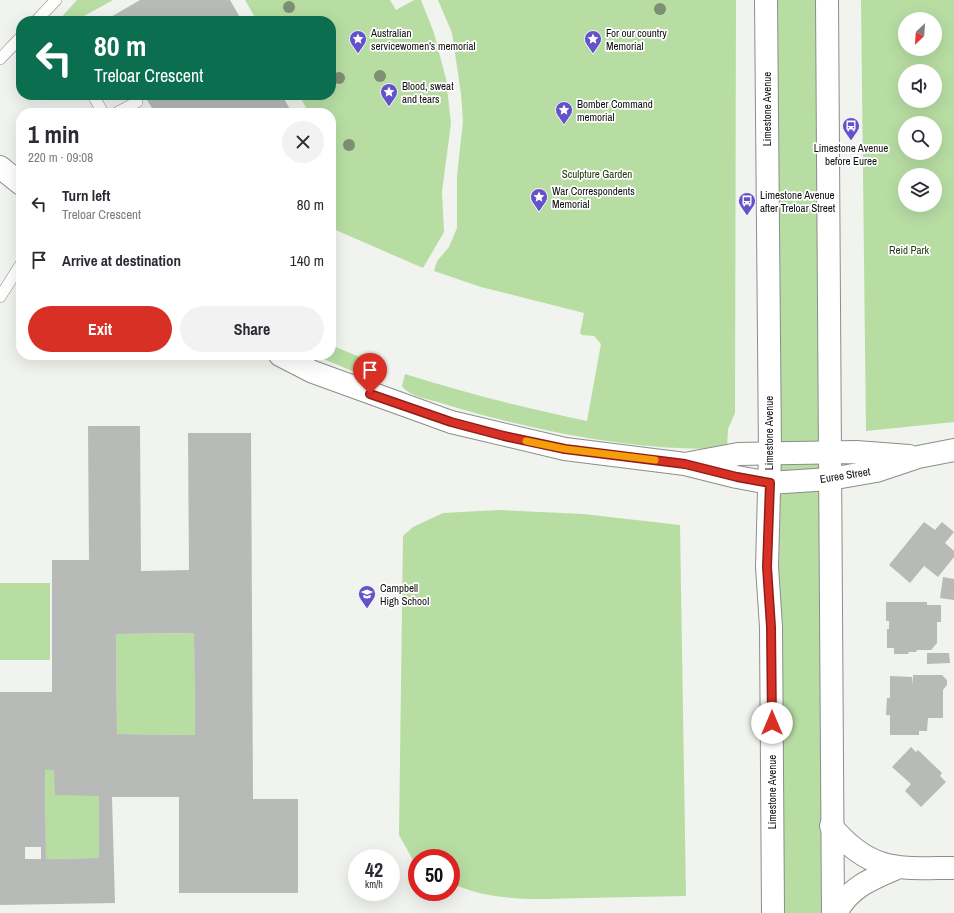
<!DOCTYPE html>
<html lang="en">
<head>
<meta charset="utf-8">
<style>
  :root { --surface:#fff; --page:#f2f2f3; --text:#2b2b33; --muted:#7c7c81; --accent:#d93025 }
  body { margin:0; font-family:"Archivo Narrow",sans-serif; background:var(--page); color:var(--text); height:100vh; display:flex; flex-direction:column; font-size:15px; white-space:nowrap }
  * { box-sizing:border-box; margin:0 }
  p { font-size:13px; color:var(--muted) }
  .icon { flex:none; width:22px; height:22px; fill:none; stroke:currentColor; stroke-width:2; stroke-linecap:round; stroke-linejoin:round }
  .map { position:relative; flex:1; overflow:hidden }
  .side { position:absolute; left:16px; top:108px; width:320px; height:252px; display:flex; flex-direction:column; background:var(--surface); border-radius:16px; box-shadow:0 4px 16px #0002 }
  .side>* { flex:none }
  .guide { position:absolute; left:16px; top:16px; width:320px; height:84px; border-radius:16px; box-shadow:0 4px 16px #0002; background:#0b6e4f; color:#fff; overflow:hidden }
  .needle { width:26px; rotate:205deg }
  .fabs { position:absolute; left:898px; top:12px; display:grid; gap:8px }
  .fabs a { display:grid; place-items:center; width:44px; height:44px; border-radius:50%; background:var(--surface); box-shadow:0 4px 16px #0002; font-size:20px }
  .speed { position:absolute; left:348px; top:849px; display:flex; gap:8px; font-size:20px; font-weight:700; text-align:center }
  .speed>* { display:grid; place-content:center; width:52px; height:52px; border-radius:50%; background:var(--surface); box-shadow:0 4px 16px #0002; line-height:1 }
  .speed small { font-size:10px; font-weight:400 }
  .speed .limit { border:6px solid #d22; background:#fff; color:#111 }
  .pin { position:absolute; display:grid; place-items:center; width:34px; height:34px; color:#fff; margin:-41px -17px; border-radius:50% 50% 50% 0; rotate:-45deg; box-shadow:0 0 4px #0007 }
  .pin .icon { rotate:45deg }
  .me { position:absolute; width:44px; margin:-22px; rotate:0deg; stroke-linejoin:round; filter:drop-shadow(0 0 3px #0008) }
  .turn { display:flex; align-items:center; gap:14px; height:84px; padding:0 12px; font-size:18px }
  .turn .icon { width:52px; height:52px; stroke-width:2.5 }
  .turn b { display:block; font-size:28px; line-height:34px }
  .round { display:grid; place-items:center; flex:none; width:42px; height:42px; border-radius:21px; background:var(--page) }
  .headline { display:flex; align-items:center; justify-content:space-between; height:68px; padding:0 12px }
  h1 { font-size:24px; font-weight:800; line-height:30px }
  .button { display:flex; gap:8px; margin-top:auto; padding:8px 12px }
  .button a { flex:1; height:46px; border-radius:24px; background:var(--accent); color:#fff; font-size:16px; font-weight:800; line-height:46px; text-align:center }
  .button a+a { background:var(--page); color:var(--text) }
  ul { padding:0; list-style:none }
  li { display:flex; align-items:center; gap:12px; height:56px; padding:0 12px }
  li div { flex:1 }
  li b { display:block; font-size:15px }
  li em { font-style:normal }
  .map>svg:first-child { display:block }
  .green { fill:#b7dda3; fill-rule:evenodd }
  .building { fill:#b7bab6; fill-rule:evenodd }
  .lines { fill:none; stroke-linecap:round; stroke-linejoin:round }
  .lane-casing { stroke:#8b8e8a; stroke-width:12 }
  .street-casing { stroke:#8b8e8a; stroke-width:24 }
  .secondary-casing { stroke:#8b8e8a; stroke-width:24 }
  .lane { stroke:#fff; stroke-width:11 }
  .street { stroke:#fff; stroke-width:22 }
  .secondary { stroke:#fff; stroke-width:22 }
  .tree { fill:#7e8f73 }
  .route-casing { stroke:#8d1f18; stroke-width:10 }
  .route { stroke:#d93025; stroke-width:7 }
  .slow { stroke:#f59e0b; stroke-width:7 }
  .labels { text-anchor:middle; stroke-width:3.5; stroke-linejoin:round; paint-order:stroke }
  .poi-label { font-size:11px; fill:#0d0e0d; stroke:#fff; text-anchor:start }
  .street-label { font-size:11px; fill:#0d0e0d; stroke:#fff }
  .park-label { font-size:11px; fill:#213d0e; stroke:#fff }
</style>
</head>
<body>
<div class="map">
<svg width="954" height="913" viewBox="0 0 954 913">
  <rect width="100%" height="100%" fill="#f0f3ee"/>
  <path class="green" d="M77 0H113L84 16 86 21H58Z
    M245 0H390L396 10 414 0H421L434 33 446 79 451 123 442 192 444 232 423 268 331 228V113H309L299 95H331V21H257Z
    M438 0H736L735 413 728 429 727 448C638 453 525 429 441 403 429 399 410 397 402 386L405 374C465 393 525 408 587 421L601 344 594 336 582 335 580 333 584 313 481 287 434 271 437 261 449 247 457 228V176L463 121 461 94 452 33Z
    M778 0H817L822 913H771L776 547Z
    M861 0H954V422L866 431ZM905 19H935V49H905ZM905 71H935V101H905ZM905 123H935V153H905ZM905 175H935V205H905Z
    M331 345 386 368 383 376 377 379H371L314 355H331Z
    M499 510 583 514 680 525 686 896C652 897 619 897 585 898 539 899 494 903 451 883V858H417V863L413 860 399 835 403 536 413 527 443 513Z
    M0 583H50V660H0Z
    M194 633 195 735 117 734 116 634Z
    M45 770H54L99 796V858L46 859Z"/>
  <path class="building" d="M140 0H230L242 21H104Z
    M144 95H282L292 113H155Z
    M88 426H140L141 571 189 570 188 433H251L253 799H298V893H179V797H112L115 903 0 905V692H52V560H89ZM194 633 195 735 117 734 116 634ZM45 770H54L55 795 99 796V858L46 859ZM25 847H41V859H25Z
    M924 522 935 530 942 522 954 532 945 543 954 551V557L938 577 924 566 910 583 889 565Z
    M943 577 954 579V600L940 598Z
    M886 602H927V605H941V622H937V643L931 650H917L916 652H909L908 654H894V648H887V629H889V621H886Z
    M927 653H949L950 663 927 664Z
    M913 675H942L947 680V685L943 690V718H928L927 731H919V735H890V715H886L887 698H890V676L912 677 913 685Z
    M911 747 916 752 918 750 942 773 940 776 946 782 921 807 905 791 911 784 892 767Z"/>
  <g class="lines">
    <defs>
      <path id="lane" d="M36 21 56 0
        M0 59 21 37
        M93 95 103 113
        M116 113 137 102
        M0 297 21 264"/>
      <path id="street" d="M0 167 21 184
        M280 355 313 372 451 422 565 449 685 464 737 477 769 483 830 479 876 471 918 457 954 450
        M690 463 738 454 856 452 909 456
        M831 826C871 873 897 868 954 868
        M836 913C850 887 871 879 897 868"/>
      <path id="secondary" d="M766 0 770 453 767 567 771 627 773 913
        M827 0 833 913"/>
    </defs>
    <use href="#lane" class="lane-casing"/>
    <use href="#street" class="street-casing"/>
    <use href="#secondary" class="secondary-casing"/>
    <use href="#lane" class="lane"/>
    <use href="#street" class="street"/>
    <use href="#secondary" class="secondary"/>
  </g>
  <g class="tree">
    <circle cx="289" cy="7" r="6"/>
    <circle cx="660" cy="9" r="6"/>
    <circle cx="380" cy="76" r="6"/>
    <circle cx="339" cy="78" r="6"/>
    <circle cx="349" cy="145" r="6"/>
  </g>
  <g class="lines">
    <defs>
      <path id="route" d="M370 394 451 422 504 436 565 449 685 464 737 477 770 483 767 567 771 627 772 723"/>
    </defs>
    <use href="#route" class="route-casing"/>
    <use href="#route" class="route"/>
    <path class="slow" d="M526 441 565 449 655 460"/>
  </g>
  <defs>
    <symbol id="sight-pin" viewBox="-11 -11 22 30"><path d="M0 17L-7.5 6A9.5 9.5 0 1 1 7.5 6Z" fill="#6452cb" stroke="#fff"/><path d="M0-6L1.8-2.2L6-1.7L2.9 1.2L3.7 5.4L0 3.3L-3.7 5.4L-2.9 1.2L-6-1.7L-1.8-2.2Z" fill="#fff"/></symbol>
    <symbol id="bus-pin" viewBox="-11 -11 22 30"><path d="M0 17L-7.5 6A9.5 9.5 0 1 1 7.5 6Z" fill="#6452cb" stroke="#fff"/><path d="M-5-6H5V4H4V6H2V4H-2V6H-4V4H-5ZM-3.5-4V0h7V-4ZM-3.5 1.2v1.5H-2V1.2ZM2 1.2v1.5H3.5V1.2Z" fill="#fff"/></symbol>
    <symbol id="school-pin" viewBox="-11 -11 22 30"><path d="M0 17L-7.5 6A9.5 9.5 0 1 1 7.5 6Z" fill="#6452cb" stroke="#fff"/><path d="M0-5L7-2L0 1L-7-2ZM-4 1L0 2.5L4 1V4Q0 6-4 4Z" fill="#fff"/></symbol>
  </defs>
  <g fill-rule="evenodd">
    <use href="#sight-pin" x="348" y="29" width="20" height="27"/>
    <use href="#sight-pin" x="583" y="29" width="20" height="27"/>
    <use href="#sight-pin" x="379" y="82" width="20" height="27"/>
    <use href="#sight-pin" x="554" y="100" width="20" height="27"/>
    <use href="#bus-pin" x="841" y="116" width="20" height="27"/>
    <use href="#sight-pin" x="529" y="187" width="20" height="27"/>
    <use href="#bus-pin" x="737" y="191" width="20" height="27"/>
    <use href="#school-pin" x="357" y="584" width="20" height="27"/>
  </g>
  <g class="labels">
    <g class="poi-label">
      <text x="371" y="37">Australian<tspan x="371" dy="13">servicewomen's memorial</tspan></text>
      <text x="606" y="37">For our country<tspan x="606" dy="13">Memorial</tspan></text>
      <text x="402" y="90">Blood, sweat<tspan x="402" dy="13">and tears</tspan></text>
      <text x="577" y="108">Bomber Command<tspan x="577" dy="13">memorial</tspan></text>
      <text x="851" y="152" text-anchor="middle">Limestone Avenue<tspan x="851" dy="13">before Euree</tspan></text>
      <text x="552" y="195">War Correspondents<tspan x="552" dy="13">Memorial</tspan></text>
      <text x="760" y="199">Limestone Avenue<tspan x="760" dy="13">after Treloar Street</tspan></text>
      <text x="380" y="592">Campbell<tspan x="380" dy="13">High School</tspan></text>
    </g>
    <g class="street-label">
      <text transform="translate(767 109) rotate(-90)" y="4">Limestone Avenue</text>
      <text transform="translate(769 433) rotate(-90)" y="4">Limestone Avenue</text>
      <text transform="translate(845 475) rotate(-9)" y="4">Euree Street</text>
      <text transform="translate(772 792) rotate(-90)" y="4">Limestone Avenue</text>
    </g>
    <g class="park-label">
      <text x="597" y="178">Sculpture Garden</text>
      <text x="909" y="254">Reid Park</text>
    </g>
  </g>
</svg>
<div class="fabs">
<a><svg class="needle" viewBox="-14 -14 28 28"><path d="M0-13l5 13h-10z" fill="#e53935"/><path d="M0 13l5-13h-10z" fill="#7c7c81"/></svg></a>
<a><svg class="icon" aria-label="sound" viewBox="0 0 24 24"><path d="M4 9h4l5-4v14l-5-4H4zM17 9q2 3 0 6"/></svg></a>
<a><svg class="icon" aria-label="search" viewBox="0 0 24 24"><circle cx="10" cy="10" r="6"/><path d="M15 15l6 6"/></svg></a>
<a><svg class="icon" aria-label="layers" viewBox="0 0 24 24"><path d="M12 4l9 5-9 5-9-5zM3 14l9 5 9-5"/></svg></a>
</div>
<div class="speed"><div>42<small>km/h</small></div><div class="limit">50</div></div>
<div class="pin" style="left:370px;top:394px;background:#d93025"><svg class="icon" aria-label="arrive" viewBox="0 0 24 24"><path d="M6 21V4h12l-3 4 3 4H6"/></svg></div>
<svg class="me" style="left:772px;top:723px" viewBox="-20 -20 40 40"><circle r="19" fill="#fff"/><path d="M0-13L10 11 0 6-10 11z" fill="#d93025"/></svg>
<div class="guide">
<div class="turn"><svg class="icon" aria-label="left" viewBox="0 0 24 24"><path d="M17 20v-9H6M10 6l-5 5 5 5"/></svg><div><b>80 m</b>Treloar Crescent</div></div>
</div>
<section class="side">
<div class="headline"><div><h1>1 min</h1><p>220 m · 09:08</p></div><a class="round"><svg class="icon" aria-label="close" viewBox="0 0 24 24"><path d="M6 6l12 12M18 6L6 18"/></svg></a></div>
<ul>
<li><svg class="icon" aria-label="left" viewBox="0 0 24 24"><path d="M17 20v-9H6M10 6l-5 5 5 5"/></svg><div><b>Turn left</b><p>Treloar Crescent</p></div><em>80 m</em></li>
<li><svg class="icon" aria-label="arrive" viewBox="0 0 24 24"><path d="M6 21V4h12l-3 4 3 4H6"/></svg><div><b>Arrive at destination</b></div><em>140 m</em></li>
</ul>
<div class="button"><a>Exit</a><a>Share</a></div>
</section>
</div>
</body>
</html>
